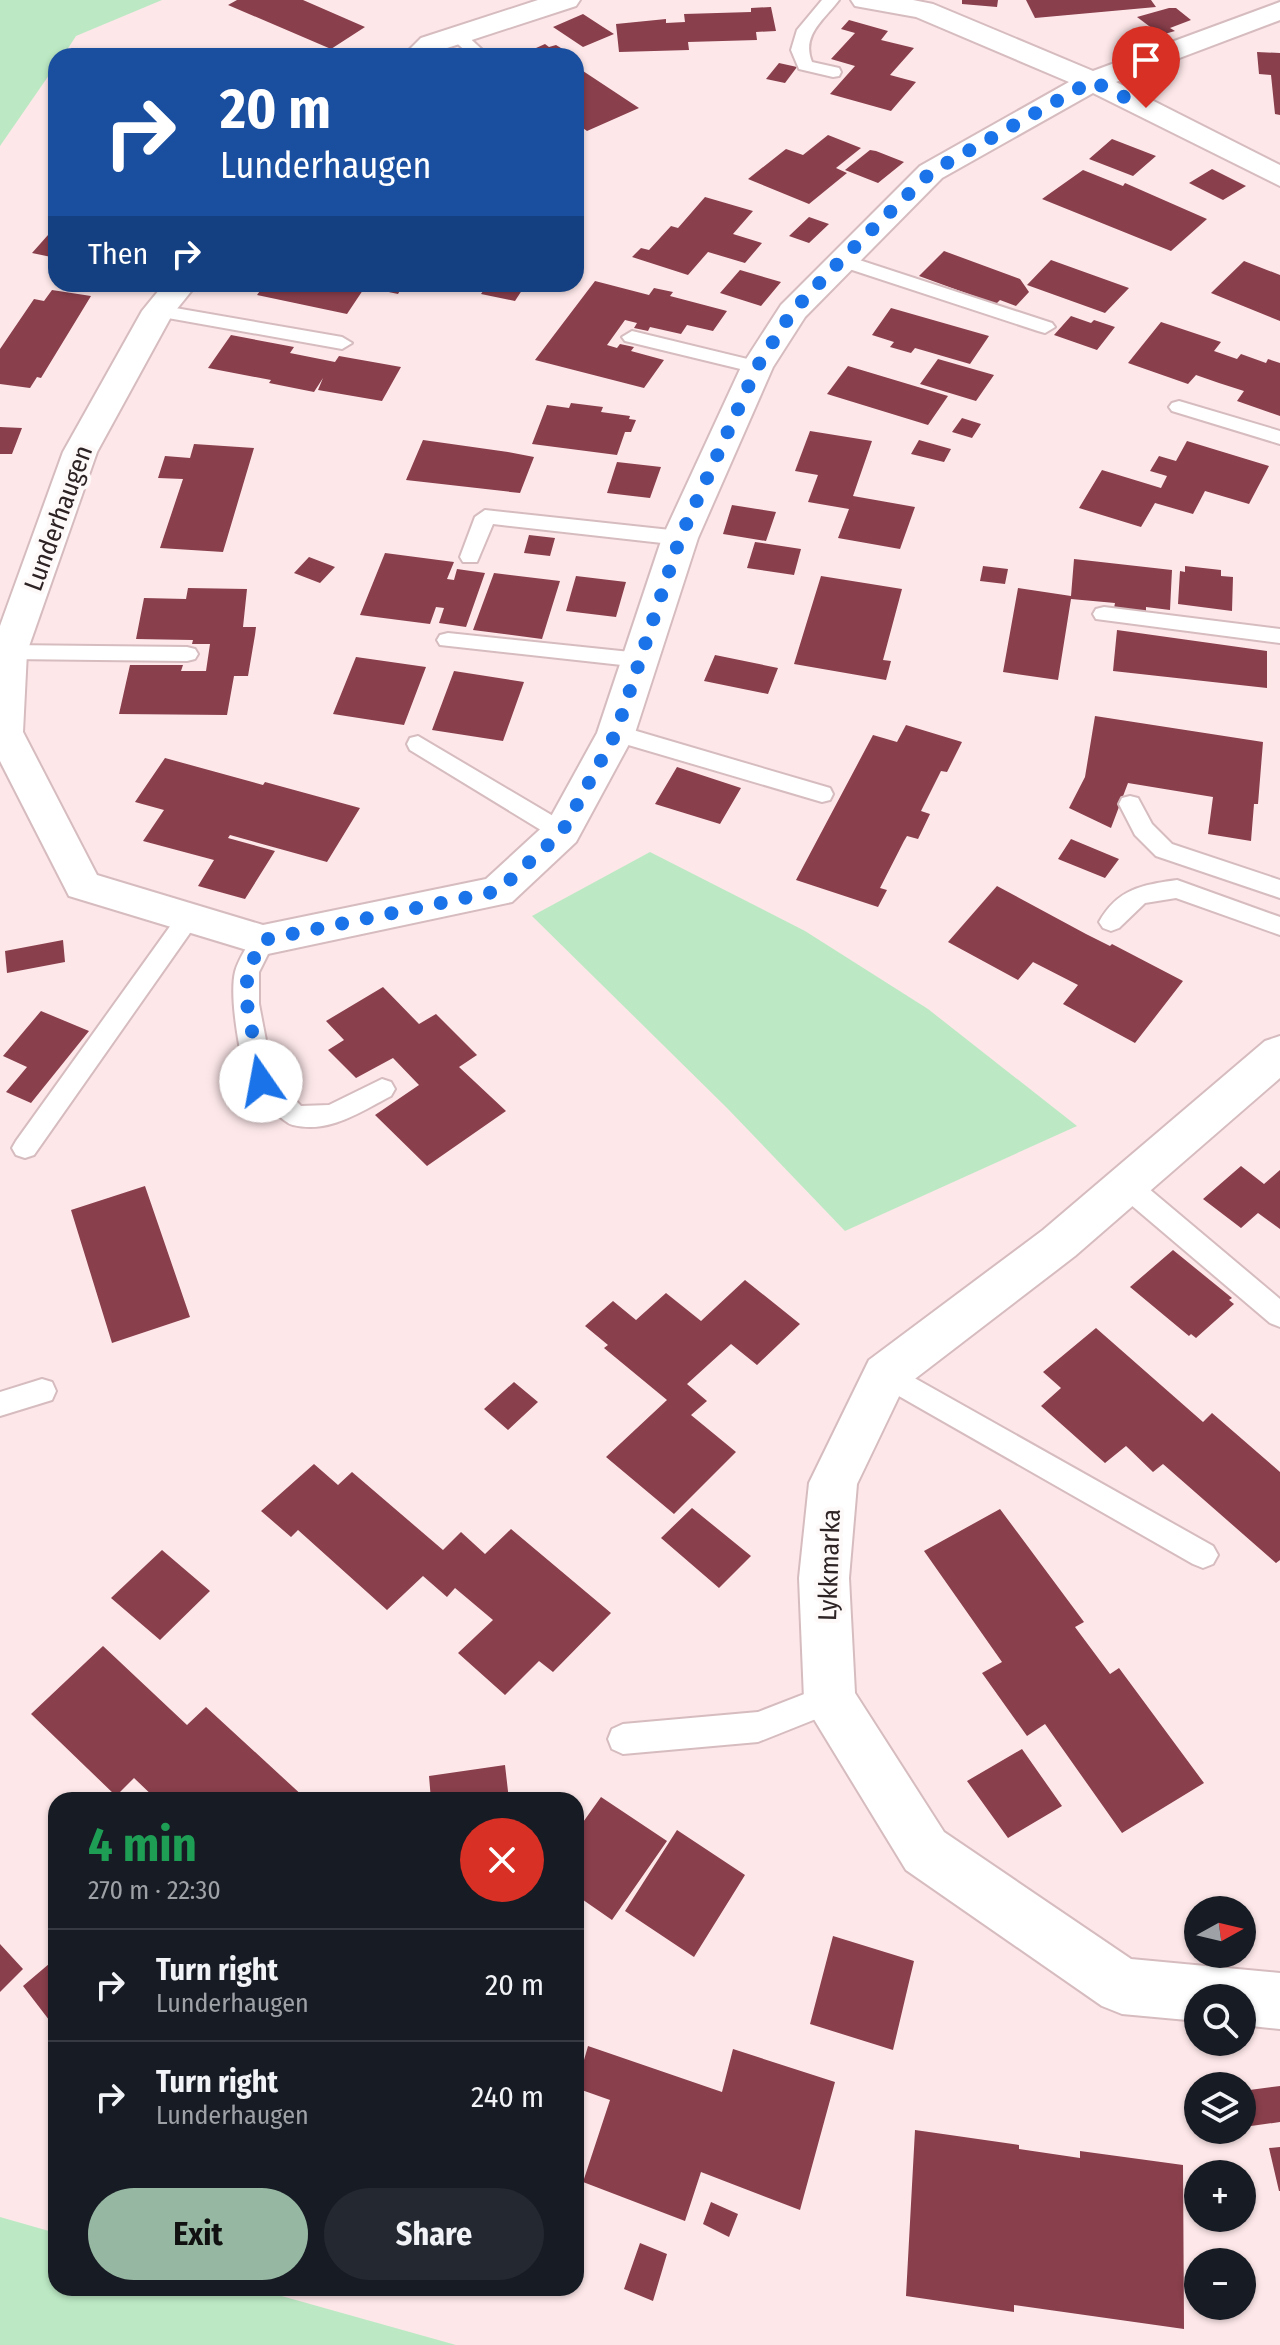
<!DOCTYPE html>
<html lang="en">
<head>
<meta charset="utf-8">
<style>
  :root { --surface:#171b24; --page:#242831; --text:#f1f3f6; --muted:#9ea1a6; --line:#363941; --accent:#96b8a2 }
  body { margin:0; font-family:"Fira Sans Condensed",sans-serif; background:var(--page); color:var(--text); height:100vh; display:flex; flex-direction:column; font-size:30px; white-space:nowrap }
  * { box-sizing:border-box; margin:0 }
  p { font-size:26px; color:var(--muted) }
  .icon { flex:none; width:44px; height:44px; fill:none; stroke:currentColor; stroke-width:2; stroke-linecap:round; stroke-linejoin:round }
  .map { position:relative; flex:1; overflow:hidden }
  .panel { position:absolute; left:48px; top:1792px; width:536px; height:504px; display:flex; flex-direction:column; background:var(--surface); border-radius:24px; box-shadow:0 2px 6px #0004 }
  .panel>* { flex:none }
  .banner { position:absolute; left:48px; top:48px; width:536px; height:244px; border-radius:24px; box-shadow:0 2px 6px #0004; background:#1a4fa0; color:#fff; overflow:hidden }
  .needle { width:52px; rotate:82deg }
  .fabs { position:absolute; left:1184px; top:1896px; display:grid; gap:16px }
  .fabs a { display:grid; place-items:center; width:72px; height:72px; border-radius:50%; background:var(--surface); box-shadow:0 2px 6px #0004; font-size:40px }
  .pin { position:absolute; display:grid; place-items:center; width:68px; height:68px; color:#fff; margin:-82px -34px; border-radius:50% 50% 50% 0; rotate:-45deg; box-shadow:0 0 8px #0007 }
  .pin .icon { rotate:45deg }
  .me { position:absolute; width:88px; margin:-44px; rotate:348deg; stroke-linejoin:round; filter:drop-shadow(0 0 6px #0008) }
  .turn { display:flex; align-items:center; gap:28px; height:168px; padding:0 40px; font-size:36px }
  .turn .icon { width:104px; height:104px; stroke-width:2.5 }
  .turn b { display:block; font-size:56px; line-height:68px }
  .then { display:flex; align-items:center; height:76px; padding:0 40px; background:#0003; gap:16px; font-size:30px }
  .round { display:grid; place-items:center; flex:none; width:84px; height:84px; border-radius:42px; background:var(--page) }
  .headline { display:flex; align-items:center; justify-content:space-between; height:136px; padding:0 40px }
  h1 { font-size:48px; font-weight:700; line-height:60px; color:#1e9e55 }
  .action { display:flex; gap:16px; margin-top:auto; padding:16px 40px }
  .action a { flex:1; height:92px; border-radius:48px; background:var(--accent); color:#111; font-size:32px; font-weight:700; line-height:92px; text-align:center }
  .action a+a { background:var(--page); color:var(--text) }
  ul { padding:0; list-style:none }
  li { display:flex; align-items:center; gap:24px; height:112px; padding:0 40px; border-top:2px solid var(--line) }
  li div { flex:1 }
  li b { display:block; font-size:30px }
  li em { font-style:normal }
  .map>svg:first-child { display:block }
  .green { fill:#bce9c4 }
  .building { fill:#893f4c }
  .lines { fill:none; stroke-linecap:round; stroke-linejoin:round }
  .service-casing { stroke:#d6bcbf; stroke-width:4 }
  .minor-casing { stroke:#d6bcbf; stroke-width:4 }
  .service { fill:#fff; fill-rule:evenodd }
  .minor { fill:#fff; fill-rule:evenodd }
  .route { stroke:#1a73e8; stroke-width:14; stroke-dasharray:0 25.2 }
  .labels { text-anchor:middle; stroke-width:8; stroke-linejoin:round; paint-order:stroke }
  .street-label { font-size:26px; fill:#2d2324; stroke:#fef9f9 }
</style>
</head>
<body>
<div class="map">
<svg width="1280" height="2345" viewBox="0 0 1280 2345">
  <rect width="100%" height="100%" fill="#fde7e9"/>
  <path class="green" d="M0 0H162L76 36 63 56H56V65L0 146Z
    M650 852 805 931 928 1009 1077 1126 845 1231 727 1108 532 916Z
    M0 2217 56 2233V2288H253L456 2345H0Z"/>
  <path class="building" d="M237 0H303L365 27 331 49 228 5Z
    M962 0H998L997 7 962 4Z
    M1026 0H1151L1156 7 1035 18Z
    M771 7 776 31 756 32 757 40 688 42 689 50 619 52 616 24 666 19V23L685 22 684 14 751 12V8Z
    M1169 8H1176L1191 20 1170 28 1175 31 1161 35 1137 17Z
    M583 14 603 27 614 34 583 47 553 27Z
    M849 20 888 31 881 40 914 48 890 75 916 82 891 111 830 94 855 66 831 59 855 33 841 29Z
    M545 44 549 47 556 45 566 51 559 54 563 56H518Z
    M1257 52 1280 53V115L1275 114 1271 75 1259 74Z
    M779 63 797 67 785 83 766 79Z
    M576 65 583 71 639 108 587 131 576 123Z
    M828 135 861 148 836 168 847 173 809 204 748 179 786 149 803 155Z
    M1112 139 1156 156 1133 176 1089 159Z
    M870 150 876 151 904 162 878 183 845 170Z
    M1212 169 1246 186 1223 200 1189 183Z
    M1083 170 1123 186 1125 183 1207 219 1171 251 1042 199Z
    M705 197 753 211 733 234 762 243 745 263 708 252 688 275 632 257 641 248 649 250 671 226 678 228Z
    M809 217 829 224 809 243 789 236Z
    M56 226V258L32 253Z
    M944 251 1020 279 1029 292 1016 306 1000 300 996 304 919 276Z
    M1051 260 1129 288 1105 313 1027 285Z
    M1244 261 1280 275V321L1211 293Z
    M740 270 781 282 761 306 720 293Z
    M595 281 649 295 654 288 673 292 670 296 727 311 713 331 687 325 681 334 650 327 648 331 634 328 637 323 625 320 607 345 617 348 620 344 634 347 631 351 664 360 644 388 535 360Z
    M265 284H404L398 294 365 287 347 314 257 295Z
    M488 284H526L515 301 481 294Z
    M52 290 91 296 41 378 37 377 30 388 0 384V349L34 299 44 301Z
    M891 308 989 336 970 364 915 348 911 353 890 347 894 342 872 335Z
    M1071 316 1091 323 1094 320 1115 327 1097 350 1054 335Z
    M1161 322 1221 342 1214 351 1237 359 1241 354 1266 363 1268 359 1280 363V416L1237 401 1244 391 1219 383 1196 375 1188 384 1128 363Z
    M231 335 294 347 290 353 335 362 339 356 401 367 382 401 318 390 323 378 314 392 269 383 271 380 208 368Z
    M938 359 994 375 976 401 920 384Z
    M848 366 948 396 928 425 827 394Z
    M571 403 603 407 601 412 630 416 629 419 636 420 631 432H625L617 455 532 444 547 405 569 408Z
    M962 418 981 424 972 438 952 432Z
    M0 427 22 428 12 454H0Z
    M810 431 872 441 853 496 915 507 900 549 838 538 849 509 808 502 818 475 795 471Z
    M423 440 508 452 534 457 520 493 406 480Z
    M919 440 951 449 944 462 911 454Z
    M1187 441 1269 466 1249 504 1205 491 1193 514 1155 503 1141 527 1079 508 1102 470 1161 488 1167 476 1150 471 1159 456 1176 461Z
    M194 444 254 448 223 552 160 548 183 479 158 478 165 456 190 458Z
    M617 462 661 467 650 498 607 493Z
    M732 505 776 512 766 541 723 534Z
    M529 535 555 538 550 556 524 553Z
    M755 542 801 549 794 575 747 568Z
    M385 553 454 562 447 579 454 580 457 569 485 573 466 627 439 623 444 608 436 607 430 624 360 615Z
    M309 557 335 567 320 583 294 573Z
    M1074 559 1172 570 1170 610 1146 607V612L1114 608 1115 603 1071 599 1058 680 1003 672 1018 588 1071 596Z
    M983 566 1008 569 1005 584 980 581Z
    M1185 566 1221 570V576L1233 577 1232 611 1178 604 1180 571 1185 572Z
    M494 573 560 581 542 639 473 630Z
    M576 576 626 582 616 617 566 611Z
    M821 576 902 589 883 660 891 661 886 680 794 664Z
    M188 588 247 589 243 627H256L255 635 248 676H234L227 715 119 714 130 665H183L181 671H206L210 644H192L193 640 136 639 144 598 186 599Z
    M1117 630 1267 651V688L1113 671Z
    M715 655 778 668 768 694 704 681Z
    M356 657 426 667 404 725 333 714Z
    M454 671 524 682 503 741 432 730Z
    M1095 716 1263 742 1258 804H1254L1251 841 1208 834 1213 797 1128 783 1111 828 1069 808 1085 777Z
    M906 725 962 742 947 772 941 771 921 811 930 814 918 839 907 836 904 841 880 888 887 890 878 907 796 880 873 735 897 742Z
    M165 758 263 785 265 782 360 808 327 862 230 835 228 838 275 851 245 899 198 886 214 860 143 841 164 810 135 802Z
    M677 767 741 788 720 824 655 804Z
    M1071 839 1119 859 1105 878 1058 859Z
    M997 886 1086 934 1110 946 1112 944 1183 981 1135 1043 1063 1004 1078 985 1033 962 1018 980 948 942Z
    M63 940 65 962 7 973 5 951Z
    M383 987 419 1024 436 1014 477 1055 459 1067 506 1111 427 1166 375 1115 419 1085 393 1058 356 1078 328 1050 344 1040 326 1021Z
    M41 1011 89 1031 31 1103 6 1092 27 1067 3 1056Z
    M1241 1166 1264 1184 1280 1170V1229L1258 1213 1241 1228 1203 1199Z
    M145 1186 190 1317 112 1343 71 1210Z
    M1173 1250 1232 1298 1229 1300 1234 1304 1196 1338 1191 1334 1189 1336 1130 1287Z
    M745 1280 800 1324 757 1365 731 1344 687 1384 707 1401 691 1415 736 1452 674 1514 606 1457 667 1400 604 1348 608 1345 585 1326 613 1301 636 1320 666 1293 701 1321Z
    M1096 1328 1203 1422 1212 1413 1280 1472V1560L1276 1563 1163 1464 1153 1472 1126 1446 1105 1463 1041 1406 1061 1388 1043 1372Z
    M514 1382 538 1402 508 1430 484 1409Z
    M314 1464 338 1485 352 1472 443 1550 461 1532 485 1554 511 1529 611 1613 553 1672 539 1661 505 1695 458 1653 493 1620 455 1588 447 1597 423 1576 387 1610 298 1530 291 1537 261 1511Z
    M692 1508 751 1556 719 1588 661 1538Z
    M1000 1509 1084 1622 1075 1627 1110 1674 1119 1668 1204 1783 1122 1833 1045 1724 1027 1736 982 1673 1002 1662 924 1551Z
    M162 1550 210 1591 160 1640 111 1598Z
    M103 1646 187 1725 206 1707 305 1798 157 1800 134 1778 116 1796 31 1714Z
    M1022 1749 1062 1806 1008 1838 967 1781Z
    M505 1765 509 1800H431L429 1776Z
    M601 1797 667 1841 612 1920 576 1895V1832Z
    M677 1830 745 1875 694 1957 625 1911Z
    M833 1936 914 1961 893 2050 810 2024Z
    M0 1944 23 1969 0 1992Z
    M56 1958V2029L23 1986Z
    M588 2046 722 2092 733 2049 835 2082 800 2210 701 2172 685 2221 583 2182 610 2100 576 2088Z
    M1280 2086V2122L1251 2126 1242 2091Z
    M915 2130 1019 2145V2149L1080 2158V2151L1183 2165 1184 2329 1014 2305V2312L906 2296Z
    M1280 2147V2191H1279L1269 2148Z
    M711 2202 738 2214 729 2237 703 2224Z
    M640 2243 667 2254 653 2301 624 2289Z"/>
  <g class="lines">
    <defs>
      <path id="service" d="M822 0H839C824 20 801 35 812 62L839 68 841 72 839 76 833 77 799 69 791 50 797 30Z
        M457 31 463 32 489 56H471L449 36Z
        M841 254 1052 323 1055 327 1045 333 1038 331 834 264 832 260 834 256Z
        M158 305 342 337 352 343 342 349 151 315 149 311 151 307Z
        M632 331 764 363 767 367 757 373 625 341 622 337Z
        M1179 401 1280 431V444L1172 411 1169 407 1172 403Z
        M485 510 680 531 690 538 680 545 493 524 477 562H463L460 557 475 517Z
        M1104 607 1280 629V643L1096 619 1093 614 1096 609Z
        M448 633 640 653 648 655 651 660 648 665 640 667 440 645 437 640 440 635Z
        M9 645 187 647 195 649 198 654 195 659 187 661 9 659 0 655 1 647Z
        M616 725 830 788 833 794 830 800 822 802 608 739 605 733 608 727Z
        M418 736 570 826 574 832 570 838 562 840 554 838 410 750 407 744 410 738Z
        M1130 796 1138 798 1152 824 1172 844 1280 880V898L1156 856 1135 835 1119 804 1122 798Z
        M1177 880 1280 917V935L1176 898 1145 903 1119 928 1111 931 1103 928 1099 922C1118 888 1143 885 1177 880Z
        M189 908 197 911 201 917 197 923 34 1155 25 1158 16 1155 12 1148 16 1141 181 911Z
        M263 931 272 934 275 940 259 972V1004L273 1077 301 1106 329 1105 382 1079 391 1082 395 1089 391 1096C360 1112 329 1134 293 1125 283 1123 253 1092 249 1083 240 1059 229 997 235 972 238 960 248 945 254 934Z
        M1126 1174 1135 1177 1280 1299V1327L1270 1323 1117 1193 1113 1185 1117 1177Z
        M886 1362 1213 1546 1218 1555 1213 1564 1203 1568 1193 1564 876 1383 872 1374 876 1365Z
        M42 1379 52 1382 56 1391 52 1400 0 1416V1392Z
        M830 1684 841 1689 845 1699 841 1709 758 1742 623 1754 612 1749 608 1739 612 1729 623 1724 758 1712Z"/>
      <path id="minor" d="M538 0H580L576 6 441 50 434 56H403L421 38Z
        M851 0H913L933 4 1093 71 1280 2V20L1116 82 1280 165V186L1093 93 942 178 805 317 773 367 698 538 635 733 576 842 512 902 263 955 69 896 0 761V626L63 452 142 311 164 284H197L172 315 97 452 27 652 23 732 97 875 263 925 486 879 548 822 597 733 662 538 741 367 781 305 920 166 1069 82 916 17 855 6Z
        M1280 1036V1078L1075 1256 903 1388 857 1484 849 1578 855 1693 944 1832 1131 1959 1280 1973V2029L1242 2025V1998H1198V2021L1122 2014 1102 2006 906 1870 812 1716 804 1699 799 1578 809 1483 869 1360 1043 1230 1265 1041Z"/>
    </defs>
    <use href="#service" class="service-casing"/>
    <use href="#minor" class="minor-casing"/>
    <use href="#service" class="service"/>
    <use href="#minor" class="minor"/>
  </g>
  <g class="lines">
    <path class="route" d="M261 1081 247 1004V972L263 940 498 891 562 832 616 733 680 538 757 367 792 312 841 260 931 172 1092 81 1146 108"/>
  </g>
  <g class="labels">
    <g class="street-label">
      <text transform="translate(58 518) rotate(-70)" y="9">Lunderhaugen</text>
      <text transform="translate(829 1565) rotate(-88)" y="9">Lykkmarka</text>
    </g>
  </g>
</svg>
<div class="fabs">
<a><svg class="needle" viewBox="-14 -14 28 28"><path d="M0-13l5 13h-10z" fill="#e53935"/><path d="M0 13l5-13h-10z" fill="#9ea1a6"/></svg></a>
<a><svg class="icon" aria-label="search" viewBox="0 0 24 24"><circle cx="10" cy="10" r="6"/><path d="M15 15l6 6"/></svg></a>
<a><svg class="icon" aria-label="layers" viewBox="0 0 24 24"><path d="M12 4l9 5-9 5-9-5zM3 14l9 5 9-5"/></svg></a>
<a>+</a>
<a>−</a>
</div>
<div class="pin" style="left:1146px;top:108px;background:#d93025"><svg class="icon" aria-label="arrive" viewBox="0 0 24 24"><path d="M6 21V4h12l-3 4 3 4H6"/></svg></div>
<svg class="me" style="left:261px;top:1081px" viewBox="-20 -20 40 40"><circle r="19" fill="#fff"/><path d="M0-13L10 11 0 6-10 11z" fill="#1a73e8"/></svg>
<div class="banner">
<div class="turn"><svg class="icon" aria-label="right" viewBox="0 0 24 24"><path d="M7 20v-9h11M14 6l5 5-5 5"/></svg><div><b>20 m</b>Lunderhaugen</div></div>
<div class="then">Then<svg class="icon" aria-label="right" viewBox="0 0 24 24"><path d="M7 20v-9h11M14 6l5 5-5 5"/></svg></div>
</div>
<section class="panel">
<div class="headline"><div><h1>4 min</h1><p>270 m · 22:30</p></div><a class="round" style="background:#d93025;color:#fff"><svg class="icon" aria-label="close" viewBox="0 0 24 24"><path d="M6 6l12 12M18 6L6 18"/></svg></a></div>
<ul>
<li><svg class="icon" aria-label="right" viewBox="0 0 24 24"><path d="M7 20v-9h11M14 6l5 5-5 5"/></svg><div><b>Turn right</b><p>Lunderhaugen</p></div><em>20 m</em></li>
<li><svg class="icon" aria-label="right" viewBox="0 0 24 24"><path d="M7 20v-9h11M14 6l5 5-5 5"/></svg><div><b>Turn right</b><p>Lunderhaugen</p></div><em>240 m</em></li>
</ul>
<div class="action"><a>Exit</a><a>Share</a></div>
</section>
</div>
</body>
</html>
